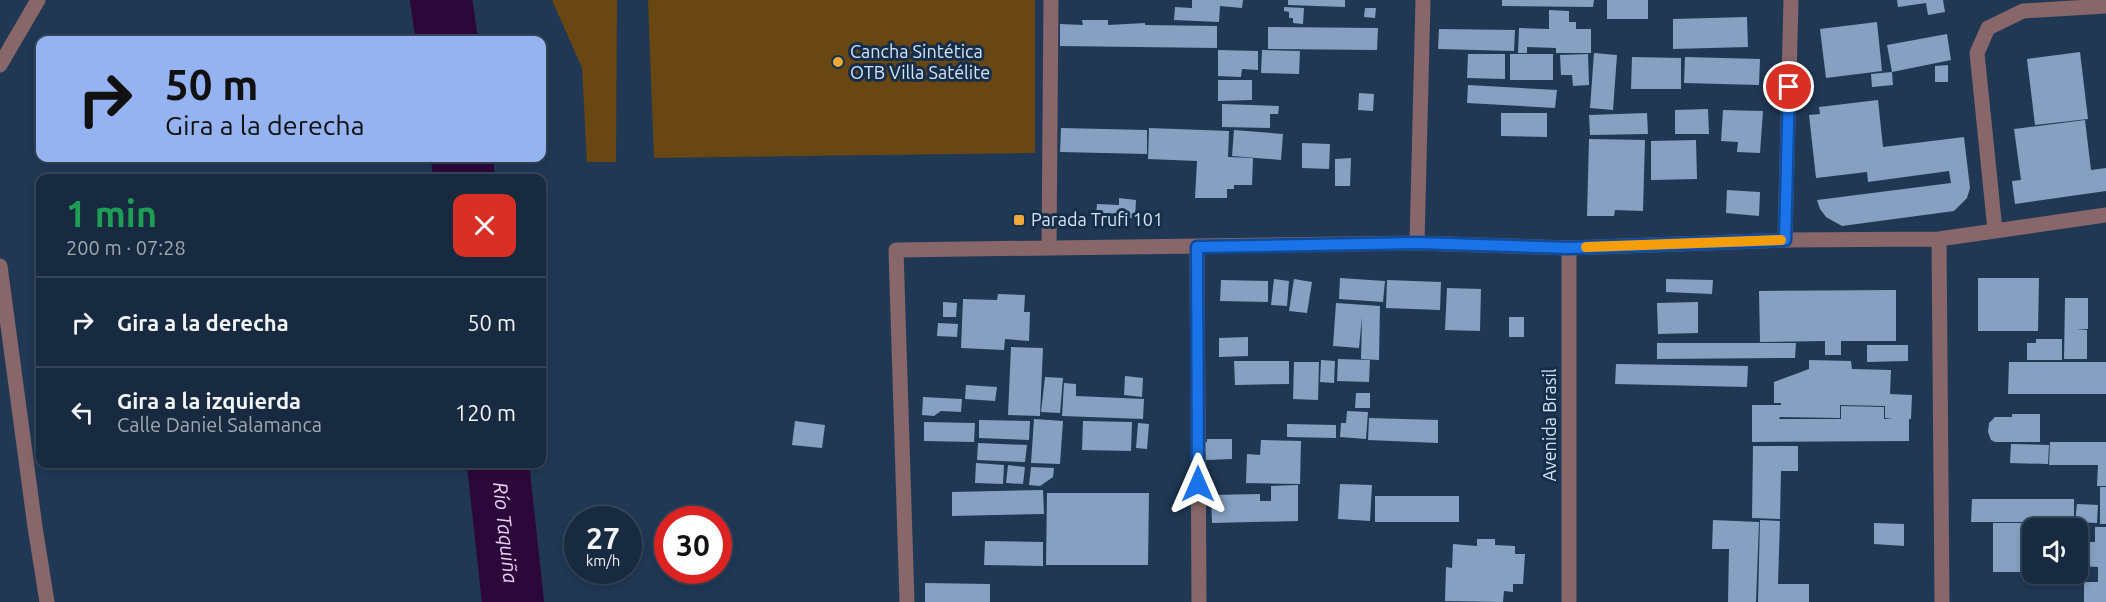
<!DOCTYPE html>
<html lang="es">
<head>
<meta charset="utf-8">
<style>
  :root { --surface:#182a3f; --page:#213246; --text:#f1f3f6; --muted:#9fa7b0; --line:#364659 }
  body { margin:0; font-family:Ubuntu,sans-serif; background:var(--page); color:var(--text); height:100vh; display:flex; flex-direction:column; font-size:22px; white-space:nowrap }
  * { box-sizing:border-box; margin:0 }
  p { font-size:20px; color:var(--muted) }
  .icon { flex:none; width:33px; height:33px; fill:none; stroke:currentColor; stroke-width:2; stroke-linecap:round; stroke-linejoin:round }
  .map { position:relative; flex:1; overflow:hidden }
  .drawer { position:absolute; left:36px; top:174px; width:510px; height:294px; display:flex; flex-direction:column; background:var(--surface); border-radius:12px; box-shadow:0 3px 9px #0003,0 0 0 2px var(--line) }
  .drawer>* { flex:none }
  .guide { position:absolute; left:36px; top:36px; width:510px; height:126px; border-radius:12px; box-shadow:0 3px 9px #0003,0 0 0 2px var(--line); background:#95b2f1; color:#111; overflow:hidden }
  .controls { position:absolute; left:2022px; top:518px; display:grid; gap:12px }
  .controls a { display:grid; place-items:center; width:66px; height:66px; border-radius:12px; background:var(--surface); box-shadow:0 3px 9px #0003,0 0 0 2px var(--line); font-size:30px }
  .speed { position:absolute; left:564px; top:506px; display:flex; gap:12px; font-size:30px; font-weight:700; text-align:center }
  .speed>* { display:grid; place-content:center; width:78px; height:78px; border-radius:50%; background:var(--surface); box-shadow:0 3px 9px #0003,0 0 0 2px var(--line); line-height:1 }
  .speed small { font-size:15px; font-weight:400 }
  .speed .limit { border:9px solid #d22; background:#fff; color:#111 }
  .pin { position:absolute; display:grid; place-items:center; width:51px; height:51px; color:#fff; margin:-26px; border:3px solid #fff; border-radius:50%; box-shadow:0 2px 6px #0007 }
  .me { position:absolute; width:66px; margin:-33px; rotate:0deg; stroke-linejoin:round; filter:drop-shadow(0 0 4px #0008) }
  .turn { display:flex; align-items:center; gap:21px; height:126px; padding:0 30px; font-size:27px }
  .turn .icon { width:78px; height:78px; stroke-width:2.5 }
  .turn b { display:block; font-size:42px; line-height:51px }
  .round { display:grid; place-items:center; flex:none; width:63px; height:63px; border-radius:12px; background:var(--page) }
  .head { display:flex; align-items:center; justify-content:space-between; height:102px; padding:0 30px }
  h1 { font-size:36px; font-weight:600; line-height:45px; color:#1e9e55 }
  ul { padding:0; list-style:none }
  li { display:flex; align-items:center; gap:18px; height:90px; padding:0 30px; border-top:2px solid var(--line) }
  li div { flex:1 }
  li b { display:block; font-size:22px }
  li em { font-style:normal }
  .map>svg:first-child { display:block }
  .green { fill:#684713 }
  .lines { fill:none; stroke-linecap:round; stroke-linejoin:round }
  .river { stroke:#2b0839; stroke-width:62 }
  .building { fill:#85a0c1; fill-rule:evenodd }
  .minor { stroke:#876769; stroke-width:15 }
  .route-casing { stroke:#114b97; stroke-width:15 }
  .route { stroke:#1a73e8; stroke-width:10 }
  .slow { stroke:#f59e0b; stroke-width:10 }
  .poi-dot { fill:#eea83c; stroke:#162e49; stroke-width:2 }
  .labels { text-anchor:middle; stroke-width:6; stroke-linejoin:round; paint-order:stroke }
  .poi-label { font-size:18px; fill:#d5e4f5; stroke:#162e49; text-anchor:start }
  .street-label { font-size:18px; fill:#d5e4f5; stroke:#162e49 }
  .water-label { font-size:20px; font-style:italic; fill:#e9d4f4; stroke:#162e49 }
</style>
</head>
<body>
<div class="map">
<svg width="2106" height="602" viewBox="0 0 2106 602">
  <rect width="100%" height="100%" fill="#203854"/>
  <path class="green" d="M552 0H617L616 162H587L582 68Z
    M648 0H1035V153L654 158Z"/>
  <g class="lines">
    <g class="river">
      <path d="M441 0 447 40"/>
      <path d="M462 158 464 178"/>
      <path id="s1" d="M498 464 513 602"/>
    </g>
  </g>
  <path class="building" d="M1192 0H1243L1242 8 1220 6 1219 22 1174 20 1175 7 1192 8Z
    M1288 0H1345V7L1288 5Z
    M1502 0H1594L1593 7 1502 6Z
    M1607 0H1648V19H1607Z
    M1897 0H1943L1945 12 1928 15 1926 3 1898 7Z
    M1284 7 1304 8 1303 24 1293 23V18H1289V12L1284 11Z
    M1365 8H1376L1375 18 1364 17Z
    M1549 10 1569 11V22H1576V29H1591V53H1556V48L1527 47V53H1518L1519 28 1549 29Z
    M1747 17 1748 47 1673 49V19Z
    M1082 20H1108V25L1145 23V25L1217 26V48L1060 46V24L1083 25Z
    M1877 22 1882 71 1826 78 1820 29Z
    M1268 27 1378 28 1377 50 1268 49Z
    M1439 29 1515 30 1514 51 1438 49Z
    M1947 34 1951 60 1892 72 1887 45Z
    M1218 50 1258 51V70L1242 69 1241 77 1218 76Z
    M1262 50 1300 51 1299 74 1261 73Z
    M2080 52 2088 119 2035 125 2027 59Z
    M1594 53 1617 55 1613 110 1590 108Z
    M1468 54H1505V79L1467 78Z
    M1510 54H1553V80H1510Z
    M1588 54 1589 85 1573 86 1572 75H1561L1560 55Z
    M1632 57 1681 58V89H1631Z
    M1685 57 1760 59 1759 85 1684 83Z
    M1948 65V82H1935V66Z
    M1892 72 1893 85 1872 87 1871 74Z
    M1218 80H1252V100L1218 101Z
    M1468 85 1557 90 1555 108 1467 103Z
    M1359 93 1374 94 1373 111 1358 110Z
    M1878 100 1883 147 1964 137 1970 188 1967 198 1954 211 1842 226 1826 217 1820 209 1817 200 1951 183 1949 171 1868 182 1867 172 1816 178 1809 115 1820 114 1819 107Z
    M1222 104 1279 106 1278 114H1270V128L1222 127Z
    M1708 109 1709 134H1675V110Z
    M1723 110 1763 111 1760 153 1737 152 1738 142 1721 141Z
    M1501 113H1547V137L1501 136Z
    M1647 113 1648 134 1590 135 1589 115Z
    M2085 120 2091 170 2106 168V191L2015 204 2012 181 2021 180 2014 129Z
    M1061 128 1147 130V154L1060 152Z
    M1149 128 1229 131 1228 157 1253 158 1252 185H1234V189H1227V198H1195L1197 161 1148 159Z
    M1234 130 1283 134 1281 160 1232 156Z
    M1589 139 1645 140 1643 211 1615 210 1614 216H1587Z
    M1696 140 1697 179 1651 180V141Z
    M1302 143 1330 144 1329 169 1302 168Z
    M1351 158 1350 186H1335V159Z
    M1727 190 1760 192 1759 216 1726 213Z
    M1119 198 1136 200 1135 218 1096 215 1097 204 1119 205Z
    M1340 278 1385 281 1383 302 1339 299Z
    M1978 278H2039L2038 331H1978Z
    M1274 279 1289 281 1287 306 1271 305Z
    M1294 279 1312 282 1307 313 1289 311Z
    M1666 279 1713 280 1712 294 1666 292Z
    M1221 280 1268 281V302L1220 301Z
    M1387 280 1441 282 1440 310 1386 308Z
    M1447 288 1481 289 1480 331 1445 330Z
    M1896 290V341H1841V355H1825V341L1760 342 1759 291Z
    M998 294 1025 295 1024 312H1030L1029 341 1005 339 1004 350 961 348 963 299 997 300Z
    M2065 298H2088V329H2076L2087 330V359H2064Z
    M943 302 957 303 956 317H943Z
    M1698 302V333L1658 334 1657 303Z
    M1336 303 1380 306 1379 360 1361 359 1362 317 1359 348 1333 346Z
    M1509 317H1524V337H1509Z
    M938 323 958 324 957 337 937 336Z
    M1248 337V356L1219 357V338Z
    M2036 339H2062V360H2027V343H2036Z
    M1657 343H1796L1795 358 1657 359Z
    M1867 345H1908V361L1867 362Z
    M1011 347 1043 348 1040 416 1008 415Z
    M1338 359 1370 360 1369 382 1337 381Z
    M1321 360 1335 361 1334 383 1320 382Z
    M1809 360 1851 361 1852 369 1891 370 1890 394 1912 395 1911 419H1909V441L1752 442V405H1781V403H1774V382L1809 369ZM1840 405 1885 406V418L1893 419H1884V407L1841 406V419H1779L1780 417 1840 418Z
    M1234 361H1289V384L1235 385Z
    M1294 362H1319L1318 400 1293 399Z
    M2009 362H2106V394H2008Z
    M1616 364 1748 366 1747 387 1615 384Z
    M1125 376 1143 378 1142 397 1124 395Z
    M1045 377 1063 378 1060 413 1041 412Z
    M1064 383 1076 384V396L1144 399 1143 419 1062 416Z
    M966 385 997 387 995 401 965 399Z
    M1356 393H1370V408H1355Z
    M923 397 962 399 961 412 941 411 934 416 922 415Z
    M1347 411 1368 412 1366 439 1340 437 1341 423H1346Z
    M2012 414H2040V442H1995L1991 440 1988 432 1989 423 1995 417H2012Z
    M1369 418 1438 420V443L1368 440Z
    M1034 419 1063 421 1060 464 1031 463Z
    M979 420 1030 421 1029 440 979 438Z
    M795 421 825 425 822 448 792 445Z
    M1083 421 1132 422 1131 451 1082 450Z
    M924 422 975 423 974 442 924 441Z
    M1138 423 1149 424 1147 449 1136 448Z
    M1287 424 1336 425V438L1287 437Z
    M1207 439H1232V459L1206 460V454H1199V443L1207 442Z
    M1261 440 1301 441 1300 484 1246 483 1247 454 1260 455Z
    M2050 442H2106V486H2097L2098 465H2049Z
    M978 443 1027 445 1025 462 977 460Z
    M2011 444 2049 445 2048 464 2010 463Z
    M1753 446H1798V471H1781L1780 519 1752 518Z
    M976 463 1004 465 1003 484 975 483Z
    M1008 465 1025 467 1023 484 1006 483Z
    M1031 467 1054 468 1053 477 1040 486 1029 485Z
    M1340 484 1372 485 1370 521 1338 519Z
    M1298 485V521L1212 523 1211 495 1260 494V501H1271V486Z
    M2100 487H2106V524H2100Z
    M1043 490 1044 514 952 516V492Z
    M1047 493H1149L1148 565H1046Z
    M1375 496H1459V522H1375Z
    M1972 499H2074V522H1971Z
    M2077 504 2098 505 2097 523 2075 522Z
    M1713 520 1759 522 1756 602H1728L1729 549H1712Z
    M1760 520 1780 521 1778 584H1809V602H1758Z
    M1874 523 1904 524V546L1874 544Z
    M1993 523H2042V528H2032V572H1993Z
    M2095 527H2106V602H2084V582H2098V567L2078 566V542H2095Z
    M1477 539H1495V545L1515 546V554H1525L1523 584H1513V592L1504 591 1503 602 1445 601 1446 567 1452 568 1453 544 1477 546Z
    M985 541 1043 542V566L984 565Z
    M925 583 990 584V602H925Z"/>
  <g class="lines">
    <path class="minor" d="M0 65 38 0
      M1995 230 1977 53 1988 28 2023 11 2106 6
      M1939 239 1942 602
      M1785 240 1791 0
      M1417 243 1423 0
      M1049 247 1051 0
      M1197 247 1199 602
      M1569 248V602
      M0 266 35 527 47 602
      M907 602 896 250 1417 243 1569 248 1785 240 1939 239 2106 215"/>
  </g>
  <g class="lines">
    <defs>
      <path id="route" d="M1198 484 1197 247 1417 243 1569 248 1785 240 1789 87"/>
    </defs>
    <use href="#route" class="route-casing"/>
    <use href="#route" class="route"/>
    <path class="slow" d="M1586 247 1781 240"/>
  </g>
  <g class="poi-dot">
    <circle cx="838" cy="62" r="6"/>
    <rect x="1013" y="214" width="12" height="12" rx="3"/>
  </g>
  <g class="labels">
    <g class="poi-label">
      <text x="850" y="58">Cancha Sintética<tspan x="850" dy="21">OTB Villa Satélite</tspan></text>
      <text x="1031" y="226">Parada Trufi 101</text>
    </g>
    <g class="street-label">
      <text transform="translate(1550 425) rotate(-90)" y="6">Avenida Brasil</text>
    </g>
    <g class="water-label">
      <text dy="7" stroke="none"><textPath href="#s1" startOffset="69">Río Taquiña</textPath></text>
    </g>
  </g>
</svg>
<div class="controls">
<a><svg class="icon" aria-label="sound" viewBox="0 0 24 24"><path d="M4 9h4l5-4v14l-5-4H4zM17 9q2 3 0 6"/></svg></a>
</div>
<div class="speed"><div>27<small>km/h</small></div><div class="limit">30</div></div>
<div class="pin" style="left:1789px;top:87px;background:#d93025"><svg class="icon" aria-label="arrive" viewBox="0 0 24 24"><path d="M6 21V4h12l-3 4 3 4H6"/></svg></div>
<svg class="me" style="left:1198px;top:484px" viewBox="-20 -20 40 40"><path d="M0-17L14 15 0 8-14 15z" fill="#1a73e8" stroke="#fff" stroke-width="4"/></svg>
<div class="guide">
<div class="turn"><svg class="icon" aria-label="right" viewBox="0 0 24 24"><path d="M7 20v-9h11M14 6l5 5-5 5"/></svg><div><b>50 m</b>Gira a la derecha</div></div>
</div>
<section class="drawer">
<div class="head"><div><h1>1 min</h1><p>200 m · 07:28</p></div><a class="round" style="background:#d93025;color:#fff"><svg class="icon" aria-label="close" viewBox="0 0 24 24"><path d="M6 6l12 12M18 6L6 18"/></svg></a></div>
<ul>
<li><svg class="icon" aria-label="right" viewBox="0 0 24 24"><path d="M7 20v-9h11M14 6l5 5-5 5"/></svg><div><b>Gira a la derecha</b></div><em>50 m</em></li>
<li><svg class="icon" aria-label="left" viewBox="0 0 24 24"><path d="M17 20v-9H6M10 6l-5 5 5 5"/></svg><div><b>Gira a la izquierda</b><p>Calle Daniel Salamanca</p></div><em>120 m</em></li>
</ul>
</section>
</div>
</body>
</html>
